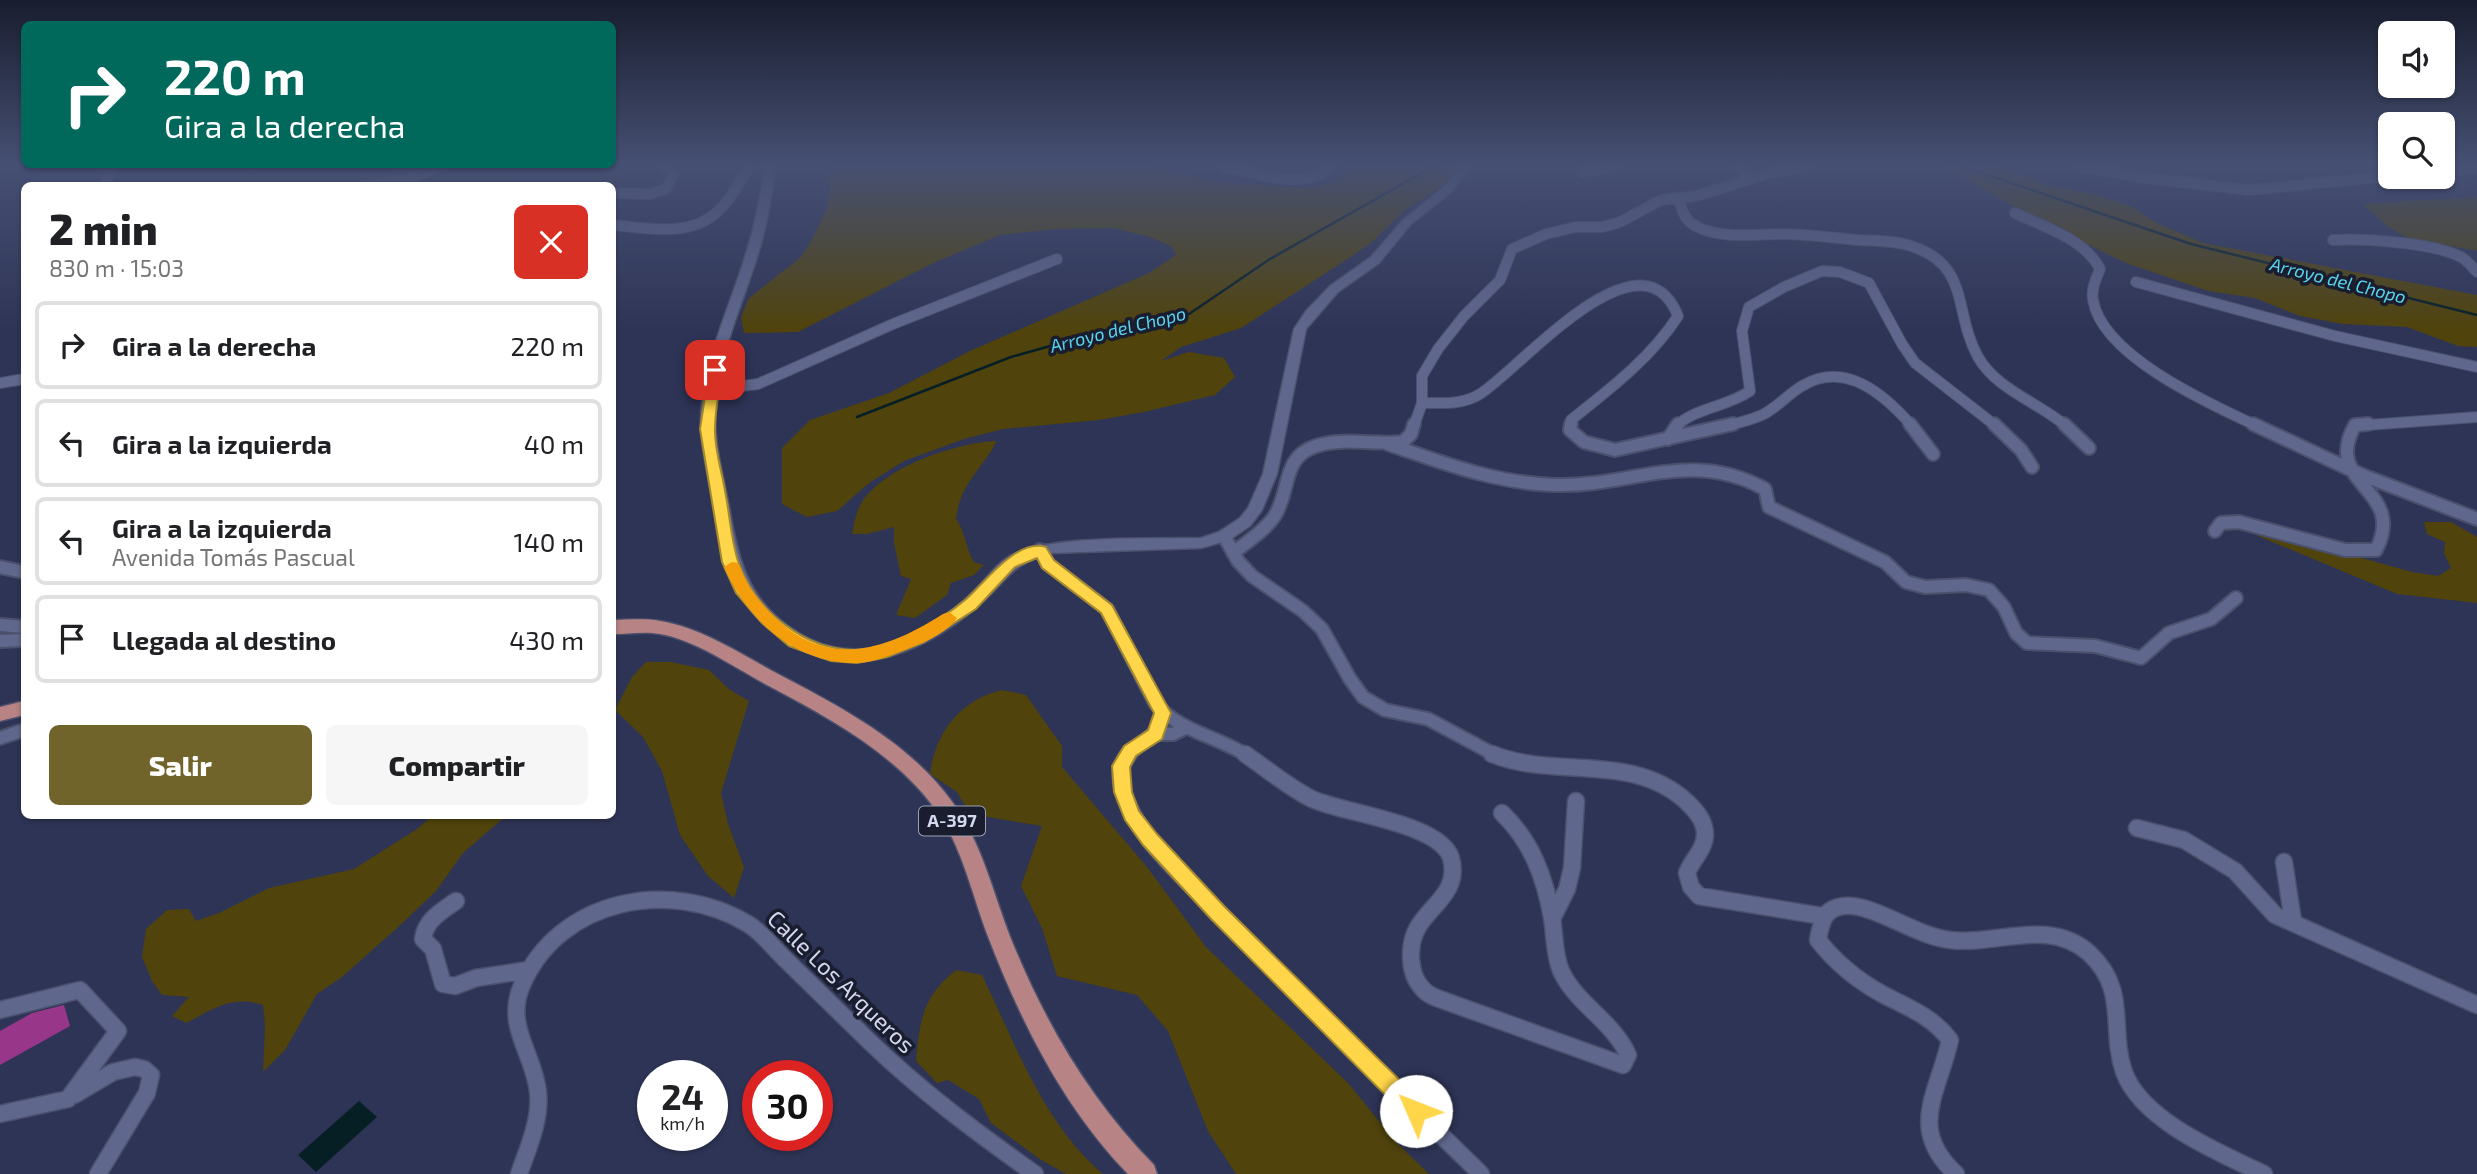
<!DOCTYPE html>
<html lang="es">
<head>
<meta charset="utf-8">
<style>
  :root { --surface:#fff; --page:#f6f6f6; --text:#202124; --muted:#757577; --line:#e0e0e0; --accent:#71642b }
  body { margin:0; font-family:"Exo 2",sans-serif; background:var(--page); color:var(--text); height:100vh; display:flex; flex-direction:column; font-size:26px; white-space:nowrap }
  * { box-sizing:border-box; margin:0 }
  p { font-size:23px; color:var(--muted) }
  .icon { flex:none; width:38px; height:38px; fill:none; stroke:currentColor; stroke-width:2; stroke-linecap:round; stroke-linejoin:round }
  .map { position:relative; flex:1; overflow:hidden }
  .drawer { position:absolute; left:21px; top:182px; width:595px; height:637px; display:flex; flex-direction:column; background:var(--surface); border-radius:10px; box-shadow:0 2px 5px #0004 }
  .drawer>* { flex:none }
  .hud { position:absolute; left:21px; top:21px; width:595px; height:147px; border-radius:10px; box-shadow:0 2px 5px #0004; background:#00695c; color:#fff; overflow:hidden }
  .fabs { position:absolute; left:2378px; top:21px; display:grid; gap:14px }
  .fabs a { display:grid; place-items:center; width:77px; height:77px; border-radius:10px; background:var(--surface); box-shadow:0 2px 5px #0004; font-size:35px }
  .speed { position:absolute; left:637px; top:1060px; display:flex; gap:14px; font-size:35px; font-weight:700; text-align:center }
  .speed>* { display:grid; place-content:center; width:91px; height:91px; border-radius:50%; background:var(--surface); box-shadow:0 2px 5px #0004; line-height:1 }
  .speed small { font-size:18px; font-weight:400 }
  .speed .limit { border:10px solid #d22; background:#fff; color:#111 }
  .pin { position:absolute; display:grid; place-items:center; width:60px; height:60px; color:#fff; margin:-30px; border-radius:14px; box-shadow:0 4px 10px #0006 }
  .me { position:absolute; width:77px; margin:-38px; rotate:314deg; stroke-linejoin:round; filter:drop-shadow(0 0 5px #0008) }
  .turn { display:flex; align-items:center; gap:24px; height:147px; padding:0 28px; font-size:32px }
  .turn .icon { width:91px; height:91px; stroke-width:2.5 }
  .turn b { display:block; font-size:49px; line-height:60px }
  .round { display:grid; place-items:center; flex:none; width:74px; height:74px; border-radius:10px; background:var(--page) }
  .headline { display:flex; align-items:center; justify-content:space-between; height:119px; padding:0 28px }
  h1 { font-size:42px; font-weight:800; line-height:52px }
  .action { display:flex; gap:14px; margin-top:auto; padding:14px 28px }
  .action a { flex:1; height:80px; border-radius:10px; background:var(--accent); color:#fff; font-size:28px; font-weight:800; line-height:80px; text-align:center }
  .action a+a { background:var(--page); color:var(--text) }
  ul { padding:0; list-style:none }
  li { display:flex; align-items:center; gap:21px; height:88px; margin:0 14px 10px; padding:0 14px; border:4px solid var(--line); border-radius:10px }
  li div { flex:1 }
  li b { display:block; font-size:26px }
  li em { font-style:normal }
  .map>svg:first-child { display:block }
  .green { fill:#50430c }
  .water { fill:#061f25 }
  .lines { fill:none; stroke-linecap:round; stroke-linejoin:round }
  .stream { stroke:#061f25; stroke-width:2.5 }
  .building { fill:#983689 }
  .minor-far2-casing { stroke:#4b506c; stroke-width:12 }
  .minor-far1-casing { stroke:#4b506c; stroke-width:16 }
  .minor-casing { stroke:#4b506c; stroke-width:19 }
  .tertiary-casing { stroke:#4b506c; stroke-width:3 }
  .primary-casing { stroke:#4b506c; stroke-width:3 }
  .minor-far2 { stroke:#5f678c; stroke-width:10 }
  .minor-far1 { stroke:#5f678c; stroke-width:12 }
  .minor { stroke:#5f678c; stroke-width:16 }
  .tertiary { fill:#5f678c; fill-rule:evenodd }
  .primary { fill:#b78384; fill-rule:evenodd }
  .route { fill:#ffd54a; stroke:#a68a30; stroke-width:2 }
  .slow { fill:#f59e0b }
  .labels { text-anchor:middle; stroke-width:7; stroke-linejoin:round; paint-order:stroke }
  .far-water-label { font-size:18px; font-style:italic; fill:#58d5f0; stroke:#1a1d2d }
  .shield { fill:#1a1d2d; stroke:#9ca1b4; stroke-width:2 }
  .shield-label { font-size:18px; font-weight:bold; fill:#d3d9ee }
  .near-street-label { font-size:23px; fill:#d3d9ee; stroke:#1a1d2d }
</style>
</head>
<body>
<div class="map">
<svg width="2477" height="1174" viewBox="0 0 2477 1174">
  <rect width="100%" height="100%" fill="#2e3456"/>
  <path class="green" d="M831 166H1149L1202 180 1270 186 1308 188 1336 182 1346 166H1458L1442 186 1405 210 1372 242 1355 254 1241 328 1181 347 1161 361 1189 352 1224 358 1235 377 1215 395 1144 412 1099 420 1003 429 964 439 904 461 869 483 837 511 807 517 782 504V448L810 420 889 393 970 351 1149 273 1176 255 1171 246 1150 237 1113 228 1056 229 1000 235 933 263 798 332 744 333 741 317 749 298 801 257 810 243 828 207Z
    M1943 166H2000L2049 186 2090 193 2133 207 2155 222 2203 243 2477 295V347L2458 346 2407 327 2343 324 2300 316 2255 298 2208 291 2126 263 2046 224Z
    M2477 197V251L2405 237 2387 226 2363 204Z
    M997 441C980 472 961 482 956 519 966 533 965 547 974 562L984 565 974 575 951 583 947 595 915 618 896 615 911 579 901 576 894 543V527L867 534H852C854 526 855 516 859 508 876 469 957 442 997 441Z
    M2424 522H2451L2477 537V603L2397 594 2256 535H2279L2412 572 2438 576 2451 568 2444 553 2445 542 2427 534Z
    M646 662H671L709 670 730 690 749 701 721 793 728 824 744 867 734 898 708 876 680 835 662 771 643 737 615 710 632 677Z
    M1002 690 1026 695 1062 746V767L1147 867 1206 947 1348 1083 1397 1143 1429 1174H1236L1208 1131 1168 1031 1137 995 1057 976 1042 928 1021 886 1042 826 970 814 957 792 930 774C935 733 960 700 1002 690Z
    M432 816H506L463 853 436 891 396 929 342 977 317 994 285 1050 263 1072 265 1026 263 1005C231 995 214 1009 186 1023L172 1016 189 997 162 995 152 981 142 957 146 929 167 910 189 909 196 921 219 913 269 888 354 869 417 829Z
    M956 970 982 975C1015 1043 1043 1123 1103 1174H1066L1038 1158 991 1123 979 1099 948 1080 937 1083 916 1061C920 1020 922 997 956 970Z"/>
  <path class="water" d="M359 1101 377 1117 316 1172 298 1155Z"/>
  <g class="lines">
    <path class="stream" d="M1961 166 2191 244 2477 315
      M857 417 1011 357 1107 330 1189 314 1270 259 1434 166"/>
  </g>
  <path class="building" d="M64 1005 70 1026 0 1065V1031L32 1013Z"/>
  <g class="lines">
    <defs>
      <path id="minor-far2" d="M1222 166C1255 173 1304 192 1332 166
        M1738 166 1750 178
        M2077 166 2147 178 2249 190 2390 176
        M1582 172 1616 166
        M2443 172 2477 167
        M106 186 111 166
        M363 186 407 180 441 166
        M612 193 649 194 666 189 674 174 665 166
        M1679 198C1681 209 1684 219 1694 225 1719 240 1755 234 1783 234 1808 234 1833 238 1858 240 1875 241 1894 240 1911 246 1971 265 1953 312 1978 357 1997 390 2038 402 2066 426
        M2015 213C2044 227 2085 239 2100 269 2096 279 2091 289 2093 300 2102 356 2210 404 2257 426
        M612 225C646 228 691 238 718 211 732 199 739 181 750 166
        M2333 240C2363 238 2434 243 2461 257 2467 260 2472 267 2477 272
        M2136 282 2335 336 2477 367
        M0 383 24 379
        M711 390 758 384 893 324 1057 259
        M1422 403C1441 403 1463 405 1480 394 1519 370 1641 223 1678 316 1651 358 1610 389 1571 420L1570 426
        M1414 426 1422 403V376L1438 349 1464 316 1500 280 1512 249 1546 234 1576 227H1603L1620 222 1661 200 1696 196 1770 173 1808 166
        M1676 426C1697 407 1727 407 1750 391L1742 331 1749 307 1784 287 1822 271 1840 272 1869 283 1902 344 1915 363 1996 426
        M1726 426C1738 423 1751 420 1762 415 1777 408 1788 394 1802 386 1845 360 1884 394 1912 426
        M2354 426 2477 417"/>
      <path id="minor-far1" d="M1571 424 1570 430 1584 442 1615 450 1733 424
        M1910 424 1933 454
        M1994 424 2021 450 2032 467
        M2064 424 2089 448
        M2253 424 2362 475 2477 519
        M1668 439 1678 424
        M1388 444C1443 463 1495 483 1555 485 1632 487 1690 448 1765 489L1769 507 1885 562 1906 582 1925 587 1966 585 1989 590 2004 607 2016 633 2027 643 2095 646 2141 658 2169 633 2211 619 2236 598
        M2215 531 2221 523 2239 522 2345 550H2376C2408 488 2321 486 2355 425L2368 424
        M1224 536 1238 561 1252 576 1303 611 1322 629 1350 679 1363 697 1385 710 1428 719 1497 756
        M1040 550 1048 564 1107 609 1155 703C1180 732 1217 736 1248 756
        M1233 553C1247 542 1263 532 1274 517 1291 492 1281 457 1316 446 1344 437 1375 445 1403 442L1411 434 1414 424
        M0 567 24 572
        M0 625 24 627
        M0 641 24 640
        M1156 734H1173L1183 729
        M0 738 24 730
        M1127 756 1155 732 1162 713"/>
      <path id="minor" d="M1129 754C1115 770 1121 791 1130 809 1151 851 1191 884 1224 918 1307 1006 1394 1089 1481 1174
        M1245 754C1267 769 1288 787 1312 799 1345 814 1440 823 1451 858 1460 891 1432 904 1418 927 1408 944 1408 973 1422 988 1427 995 1437 998 1445 1001L1623 1065 1628 1055C1613 1021 1577 1005 1561 971 1554 955 1555 936 1552 918 1545 878 1532 842 1502 813
        M1492 754C1556 780 1632 751 1687 802 1696 811 1705 821 1705 834 1705 850 1692 859 1687 873L1691 887 1699 896 1822 916
        M2137 828 2184 840 2235 871 2275 915 2477 1005
        M2284 862 2293 921
        M456 901C442 911 425 920 423 939L433 949 443 984 455 986 476 978 528 970
        M1552 919 1567 889 1572 868 1576 801
        M0 1010 80 990 118 1031 68 1099 0 1114
        M74 1095 113 1072 135 1067 144 1069 151 1075 147 1093 98 1174
        M519 1174C528 1148 541 1120 538 1092 534 1053 504 1026 522 985 559 899 670 877 748 924 762 932 774 949 786 960 814 987 842 1015 870 1042 922 1092 976 1132 1035 1174
        M1956 1174C1907 1129 1938 1094 1950 1040 1932 1016 1907 1007 1882 994 1857 980 1835 962 1818 940 1821 922 1824 908 1844 906 1873 903 1915 936 1950 940 1997 946 2048 917 2089 953 2129 990 2109 1028 2124 1072 2142 1121 2220 1153 2264 1174"/>
      <path id="tertiary" d="M765 166H775C772 196 767 225 758 254 742 306 717 358 715 413 714 446 724 479 730 512 738 559 748 597 788 626 817 648 853 656 888 644 919 633 950 615 973 592 985 581 994 566 1007 558 1044 534 1153 539 1201 538L1219 532 1240 518 1248 508 1263 474 1294 329 1306 311 1330 286 1371 257 1403 220 1442 189 1462 166H1472L1450 193 1411 224 1379 263 1338 292 1306 329 1277 474 1262 510 1250 526 1229 540 1201 548 1052 553C1011 563 1009 579 980 604 952 629 916 651 878 659 817 673 752 631 729 574 719 550 717 522 712 496 706 465 698 434 702 402 708 351 731 303 746 254 755 225 761 196 765 166Z"/>
      <path id="primary" d="M612 620C628 620 645 618 660 621 703 628 742 655 780 675 843 708 911 744 953 803 982 843 993 893 1011 939 1045 1023 1090 1100 1154 1165L1157 1174H1128C1064 1108 1022 1024 989 939 973 898 964 853 940 816 900 756 831 719 769 686 737 669 696 640 660 634 645 631 628 634 612 634Z
        M24 701V715L0 721V707Z"/>
    </defs>
    <use href="#minor-far2" class="minor-far2-casing"/>
    <use href="#minor-far1" class="minor-far1-casing"/>
    <use href="#minor" class="minor-casing"/>
    <use href="#tertiary" class="tertiary-casing"/>
    <use href="#primary" class="primary-casing"/>
    <use href="#minor-far2" class="minor-far2"/>
    <use href="#minor-far1" class="minor-far1"/>
    <use href="#minor" class="minor"/>
    <use href="#tertiary" class="tertiary"/>
    <use href="#primary" class="primary"/>
  </g>
  <linearGradient id="sky" x2="0" y2="1"><stop stop-color="#191d2f"/><stop offset="0.5" stop-color="#465073"/><stop offset="1" stop-color="#465073" stop-opacity="0"/></linearGradient>
  <rect width="2477" height="330" fill="url(#sky)"/>
  <path class="route" d="M715 366 722 370C720 389 715 409 715 428 714 449 722 471 725 491 730 515 731 542 739 564 756 611 805 650 855 650 889 651 940 621 965 600 984 584 1016 538 1046 547L1054 560 1112 605 1171 713 1162 739 1136 756 1130 767 1132 792 1139 811 1157 834 1225 907 1424 1104 1427 1111 1424 1119 1416 1122 1409 1119 1211 919 1143 845 1125 820 1114 792 1112 766 1124 746 1148 730 1154 713 1101 613 1042 568 1037 558 1015 567 976 609 924 642 887 657 857 663 831 661 789 646 762 623 736 593 722 562 700 429 709 370Z"/>
  <path class="slow" d="M732 562 738 563C742 571 745 580 750 588 806 668 868 662 943 614L949 612 957 618C947 633 923 643 907 649 891 655 873 663 855 663 795 663 747 620 724 567Z"/>
  <g class="labels">
    <g class="far-water-label">
      <text transform="translate(2338 281) rotate(14)" y="6">Arroyo del Chopo</text>
      <text transform="translate(1118 330) rotate(-14)" y="6">Arroyo del Chopo</text>
    </g>
    <rect class="shield" x="919" y="806.5" width="66" height="29" rx="5"/>
    <g class="shield-label">
      <text x="952" y="827">A-397</text>
    </g>
    <g class="near-street-label">
      <text transform="translate(841 982) rotate(44)" y="8">Calle Los Arqueros</text>
    </g>
  </g>
</svg>
<div class="fabs">
<a><svg class="icon" aria-label="sound" viewBox="0 0 24 24"><path d="M4 9h4l5-4v14l-5-4H4zM17 9q2 3 0 6"/></svg></a>
<a><svg class="icon" aria-label="search" viewBox="0 0 24 24"><circle cx="10" cy="10" r="6"/><path d="M15 15l6 6"/></svg></a>
</div>
<div class="speed"><div>24<small>km/h</small></div><div class="limit">30</div></div>
<div class="pin" style="left:715px;top:370px;background:#d93025"><svg class="icon" aria-label="arrive" viewBox="0 0 24 24"><path d="M6 21V4h12l-3 4 3 4H6"/></svg></div>
<svg class="me" style="left:1416px;top:1111px" viewBox="-20 -20 40 40"><circle r="19" fill="#fff"/><path d="M0-13L10 11 0 6-10 11z" fill="#ffd54a"/></svg>
<div class="hud">
<div class="turn"><svg class="icon" aria-label="right" viewBox="0 0 24 24"><path d="M7 20v-9h11M14 6l5 5-5 5"/></svg><div><b>220 m</b>Gira a la derecha</div></div>
</div>
<section class="drawer">
<div class="headline"><div><h1>2 min</h1><p>830 m · 15:03</p></div><a class="round" style="background:#d93025;color:#fff"><svg class="icon" aria-label="close" viewBox="0 0 24 24"><path d="M6 6l12 12M18 6L6 18"/></svg></a></div>
<ul>
<li><svg class="icon" aria-label="right" viewBox="0 0 24 24"><path d="M7 20v-9h11M14 6l5 5-5 5"/></svg><div><b>Gira a la derecha</b></div><em>220 m</em></li>
<li><svg class="icon" aria-label="left" viewBox="0 0 24 24"><path d="M17 20v-9H6M10 6l-5 5 5 5"/></svg><div><b>Gira a la izquierda</b></div><em>40 m</em></li>
<li><svg class="icon" aria-label="left" viewBox="0 0 24 24"><path d="M17 20v-9H6M10 6l-5 5 5 5"/></svg><div><b>Gira a la izquierda</b><p>Avenida Tomás Pascual</p></div><em>140 m</em></li>
<li><svg class="icon" aria-label="arrive" viewBox="0 0 24 24"><path d="M6 21V4h12l-3 4 3 4H6"/></svg><div><b>Llegada al destino</b></div><em>430 m</em></li>
</ul>
<div class="action"><a>Salir</a><a>Compartir</a></div>
</section>
</div>
</body>
</html>
